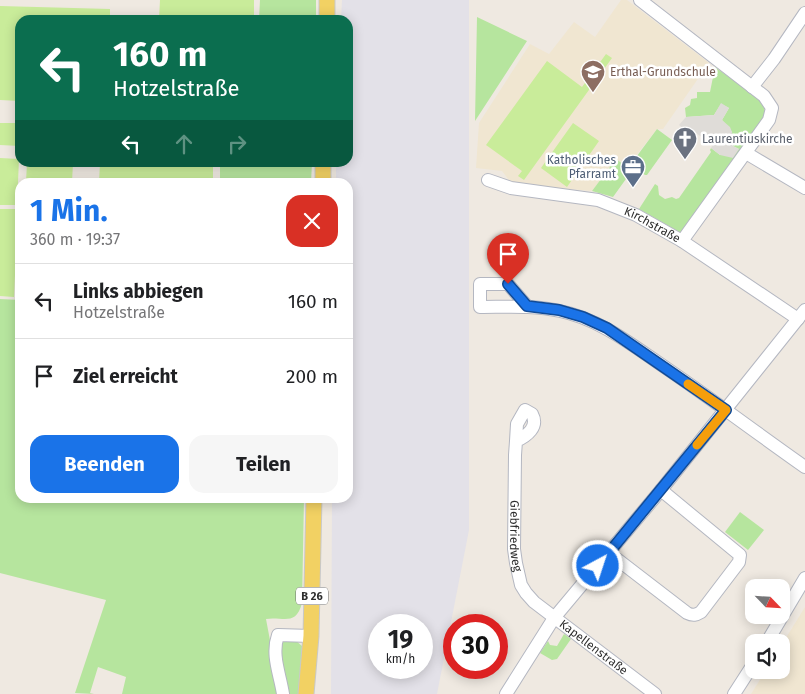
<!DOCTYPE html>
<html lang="de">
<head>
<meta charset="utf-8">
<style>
  :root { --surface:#fff; --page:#f6f6f6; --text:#202124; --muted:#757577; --line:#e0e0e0; --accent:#1a73e8 }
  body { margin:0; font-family:"Fira Sans",sans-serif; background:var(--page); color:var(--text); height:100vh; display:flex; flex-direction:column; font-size:19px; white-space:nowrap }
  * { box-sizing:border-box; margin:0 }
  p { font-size:16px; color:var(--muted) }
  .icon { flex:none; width:28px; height:28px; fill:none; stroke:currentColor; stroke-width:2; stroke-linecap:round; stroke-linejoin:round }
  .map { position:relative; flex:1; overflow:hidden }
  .side { position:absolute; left:15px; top:178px; width:338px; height:325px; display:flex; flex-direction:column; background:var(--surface); border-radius:15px; box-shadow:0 2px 12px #0003 }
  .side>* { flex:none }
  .top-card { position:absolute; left:15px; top:15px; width:338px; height:152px; border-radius:15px; box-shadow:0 2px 12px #0003; background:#0b6e4f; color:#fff; overflow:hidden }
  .needle { width:32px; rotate:115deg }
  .fabs { position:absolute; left:745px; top:579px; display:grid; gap:10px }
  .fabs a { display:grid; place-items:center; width:45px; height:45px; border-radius:10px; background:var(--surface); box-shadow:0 2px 12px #0003; font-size:25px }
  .speed { position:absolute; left:368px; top:614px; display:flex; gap:10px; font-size:25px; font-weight:700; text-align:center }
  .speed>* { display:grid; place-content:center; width:65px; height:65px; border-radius:50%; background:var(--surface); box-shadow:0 2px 12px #0003; line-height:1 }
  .speed small { font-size:12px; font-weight:400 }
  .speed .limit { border:8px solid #d22; background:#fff; color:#111 }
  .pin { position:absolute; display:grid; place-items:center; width:42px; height:42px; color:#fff; margin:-51px -21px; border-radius:50% 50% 50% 0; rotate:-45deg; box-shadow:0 0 5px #0007 }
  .pin .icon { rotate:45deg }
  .me { position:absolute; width:55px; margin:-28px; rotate:40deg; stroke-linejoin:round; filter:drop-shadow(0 0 4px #0008) }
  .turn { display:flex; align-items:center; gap:18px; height:105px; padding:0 15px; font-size:22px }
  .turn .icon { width:65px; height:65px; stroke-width:2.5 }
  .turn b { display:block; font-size:35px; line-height:42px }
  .lanes { display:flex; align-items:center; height:48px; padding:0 15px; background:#0003; justify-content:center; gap:25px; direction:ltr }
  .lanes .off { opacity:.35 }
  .round { display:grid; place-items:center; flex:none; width:52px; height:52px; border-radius:15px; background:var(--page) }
  .overview { display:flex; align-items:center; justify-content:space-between; height:85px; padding:0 15px }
  h1 { font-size:30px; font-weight:700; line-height:38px; color:var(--accent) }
  .cta { display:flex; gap:10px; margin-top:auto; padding:10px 15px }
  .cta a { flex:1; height:58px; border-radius:15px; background:var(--accent); color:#fff; font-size:20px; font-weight:700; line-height:58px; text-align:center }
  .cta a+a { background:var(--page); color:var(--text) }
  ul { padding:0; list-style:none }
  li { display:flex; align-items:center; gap:15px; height:75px; padding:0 15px; border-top:1px solid var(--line) }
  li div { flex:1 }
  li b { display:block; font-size:19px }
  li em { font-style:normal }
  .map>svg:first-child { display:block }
  .industrial { fill:#e3e1e8; fill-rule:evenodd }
  .education { fill:#f0e6d1 }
  .green { fill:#b6e59e }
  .pitch { fill:#c9ec9a }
  .plaza { fill:#dfdcd8 }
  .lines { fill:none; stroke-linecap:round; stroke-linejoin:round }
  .minor-casing { stroke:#b4b7c1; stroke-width:14 }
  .major-casing { stroke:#c9c9c9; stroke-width:17 }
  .minor { stroke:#fff; stroke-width:12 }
  .major { stroke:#f2d163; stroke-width:15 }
  .route-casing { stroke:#114b97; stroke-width:12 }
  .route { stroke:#1a73e8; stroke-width:9 }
  .slow { stroke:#f59e0b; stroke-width:9 }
  .labels { text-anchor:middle; stroke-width:5; stroke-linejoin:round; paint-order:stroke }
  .shield { fill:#fff; stroke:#6d6d6d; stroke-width:1 }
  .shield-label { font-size:11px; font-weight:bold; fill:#2e2e2e }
  .education-label { font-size:12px; fill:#785e54; stroke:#fff; text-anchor:start }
  .worship-label { font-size:12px; fill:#5b616d; stroke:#fff; text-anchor:start }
  .service-label { font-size:12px; fill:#4e5e75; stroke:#fff; text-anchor:end }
  .street-label { font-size:12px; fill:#2e2e2e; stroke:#fff }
</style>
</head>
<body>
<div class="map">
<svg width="805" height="694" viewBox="0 0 805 694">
  <rect width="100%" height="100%" fill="#efe9e1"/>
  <path class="industrial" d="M342 0H469V530L437 694H331L332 498H348V182H336V163L348 162V20H341ZM379 625H421V668H379Z"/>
  <path class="education" d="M621 0H627L709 63 663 129H657L627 167 616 159 592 191 512 184 502 171 476 168 479 123 530 44 549 54 574 22 595 37Z
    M805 607V694H751L766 670H781V646Z"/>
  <path class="green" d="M260 0H316V20H259Z
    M477 17 527 41 475 121Z
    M715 67 762 101 765 111V117L683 234 639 209 655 184 658 186 659 195 665 199 672 197 676 199 679 198 711 152 710 150 711 148 720 155 739 149 733 146 732 132 722 120 729 108 721 104 714 115 686 117 685 108 690 105 691 99 697 98V92H710Z
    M657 129 672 140 647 175H645L631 164Z
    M616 159 627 167 631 172 613 197 592 191Z
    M220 163H312L311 182H220Z
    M0 299 20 300V498H304L302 603C296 627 282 616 266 619L280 694H122L126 677 98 667 90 693 94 694 75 693 106 600 0 573Z
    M740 512 764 530 748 550 725 532Z
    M564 634 571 639 557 659 552 660 540 653 548 641 550 645 557 646Z
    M295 640 302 646 300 694H288C285 679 276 656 283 641Z"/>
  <path class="pitch" d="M160 0H254V20H159Z
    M0 6 110 9V20H20V101L0 100Z
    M606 54 612 58 524 180 518 176 522 171 486 145 547 61 582 87Z
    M0 123H20V146L0 145Z
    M573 123 599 141 567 187 541 168Z
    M0 158 19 159 17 205H0Z
    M27 163H73L72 182H26Z
    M100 163H213V182H99Z
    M0 209H18L14 297 0 296Z"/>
  <path class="plaza" d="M721 103 729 108 722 120 730 127 732 132 733 146 739 149 733 158 720 155 711 148 713 145 696 133 693 135 679 125 686 117 714 115Z"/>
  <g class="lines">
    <defs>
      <g id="minor">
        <path d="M640 0 764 96 772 108 769 120 682 241"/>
        <path d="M752 87 774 59 805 13"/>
        <path d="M746 153 805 188"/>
        <path id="s1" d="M488 180 511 188 598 200 636 215 682 241 798 319"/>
        <path d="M527 306 508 284H480V307C506 307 533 305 560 311 600 319 632 345 666 368 713 400 758 434 805 467"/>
        <path id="s2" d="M516 441 517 424 525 410 532 414C539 427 527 436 516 441L515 455 514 549 516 563 521 585 526 593 534 602 655 694"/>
        <path d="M609 553 687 613C693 616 696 615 701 612L739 562 740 555 661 490"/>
        <path d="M767 642 805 578"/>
        <path d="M283 694C280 674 271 655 278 635L311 636"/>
        <path d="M506 694 554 618 661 490 805 310"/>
        <path d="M734 694 754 663"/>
      </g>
      <path id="major" d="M327 20V0
        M323 182V162
        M306 694 311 636 314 498"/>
    </defs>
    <use href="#minor" class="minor-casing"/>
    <use href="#major" class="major-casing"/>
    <use href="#minor" class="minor"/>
    <use href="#major" class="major"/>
  </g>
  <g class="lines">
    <defs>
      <path id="route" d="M508 284 527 306 559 310 583 317 607 328 726 410 598 566"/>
    </defs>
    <use href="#route" class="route-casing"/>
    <use href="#route" class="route"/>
    <path class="slow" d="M688 384 726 410 697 445"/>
  </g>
  <defs>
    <symbol id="school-pin" viewBox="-11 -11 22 30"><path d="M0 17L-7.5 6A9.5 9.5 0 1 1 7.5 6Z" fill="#8d6e63" stroke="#fff"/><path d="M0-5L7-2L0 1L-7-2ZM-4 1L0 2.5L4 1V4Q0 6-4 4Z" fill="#fff"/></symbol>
    <symbol id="church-pin" viewBox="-11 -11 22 30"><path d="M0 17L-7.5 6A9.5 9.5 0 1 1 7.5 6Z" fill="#6b7280" stroke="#fff"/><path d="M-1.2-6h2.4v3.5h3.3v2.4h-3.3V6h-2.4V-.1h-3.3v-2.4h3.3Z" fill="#fff"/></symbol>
    <symbol id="office-pin" viewBox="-11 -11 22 30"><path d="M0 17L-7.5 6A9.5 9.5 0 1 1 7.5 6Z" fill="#5c6f8a" stroke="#fff"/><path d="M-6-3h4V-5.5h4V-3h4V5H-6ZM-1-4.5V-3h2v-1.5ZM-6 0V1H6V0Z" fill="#fff"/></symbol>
  </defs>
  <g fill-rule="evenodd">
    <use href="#school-pin" x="579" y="58" width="28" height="38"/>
    <use href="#church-pin" x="671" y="125" width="28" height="38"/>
    <use href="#office-pin" x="619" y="153" width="28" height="38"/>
  </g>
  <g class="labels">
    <rect class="shield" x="296" y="587.5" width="32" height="17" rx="4"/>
    <g class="shield-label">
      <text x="312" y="600">B 26</text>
    </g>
    <g class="education-label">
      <text x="610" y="76">Erthal-Grundschule</text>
    </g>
    <g class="worship-label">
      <text x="702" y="143">Laurentiuskirche</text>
    </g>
    <g class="service-label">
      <text x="616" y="164">Katholisches<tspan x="616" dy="14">Pfarramt</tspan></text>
    </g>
    <g class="street-label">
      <text dy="4" stroke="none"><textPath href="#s1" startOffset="172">Kirchstraße</textPath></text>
      <text dy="4" stroke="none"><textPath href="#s2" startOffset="172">Giebfriedweg</textPath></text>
      <text dy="4" stroke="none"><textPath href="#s2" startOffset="318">Kapellenstraße</textPath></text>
    </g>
  </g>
</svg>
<div class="fabs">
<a><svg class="needle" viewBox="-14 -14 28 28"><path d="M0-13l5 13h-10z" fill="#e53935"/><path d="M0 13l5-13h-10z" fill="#757577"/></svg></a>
<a><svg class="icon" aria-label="sound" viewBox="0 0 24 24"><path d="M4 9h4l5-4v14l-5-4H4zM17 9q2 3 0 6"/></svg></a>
</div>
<div class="speed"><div>19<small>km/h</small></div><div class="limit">30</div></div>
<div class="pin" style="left:508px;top:284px;background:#d93025"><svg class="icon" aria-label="arrive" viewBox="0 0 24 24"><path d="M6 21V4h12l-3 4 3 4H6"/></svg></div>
<svg class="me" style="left:598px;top:566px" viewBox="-20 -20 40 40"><circle r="17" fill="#1a73e8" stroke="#fff" stroke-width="3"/><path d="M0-11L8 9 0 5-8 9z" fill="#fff"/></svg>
<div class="top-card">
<div class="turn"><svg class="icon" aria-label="left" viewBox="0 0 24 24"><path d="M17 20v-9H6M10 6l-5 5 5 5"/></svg><div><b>160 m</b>Hotzelstraße</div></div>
<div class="lanes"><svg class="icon" aria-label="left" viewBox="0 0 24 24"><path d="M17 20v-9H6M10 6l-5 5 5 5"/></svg><svg class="icon off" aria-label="ahead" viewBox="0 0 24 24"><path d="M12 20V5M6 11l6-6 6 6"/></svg><svg class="icon off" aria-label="right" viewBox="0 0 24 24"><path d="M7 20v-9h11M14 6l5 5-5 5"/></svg></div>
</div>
<section class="side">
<div class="overview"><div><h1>1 Min.</h1><p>360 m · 19:37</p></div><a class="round" style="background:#d93025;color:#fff"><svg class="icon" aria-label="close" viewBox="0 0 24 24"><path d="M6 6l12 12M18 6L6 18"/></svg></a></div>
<ul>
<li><svg class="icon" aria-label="left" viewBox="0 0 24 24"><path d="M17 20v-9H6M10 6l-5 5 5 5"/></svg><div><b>Links abbiegen</b><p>Hotzelstraße</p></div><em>160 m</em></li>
<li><svg class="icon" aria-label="arrive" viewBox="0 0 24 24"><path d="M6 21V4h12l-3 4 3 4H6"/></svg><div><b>Ziel erreicht</b></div><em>200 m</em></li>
</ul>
<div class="cta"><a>Beenden</a><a>Teilen</a></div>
</section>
</div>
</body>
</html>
